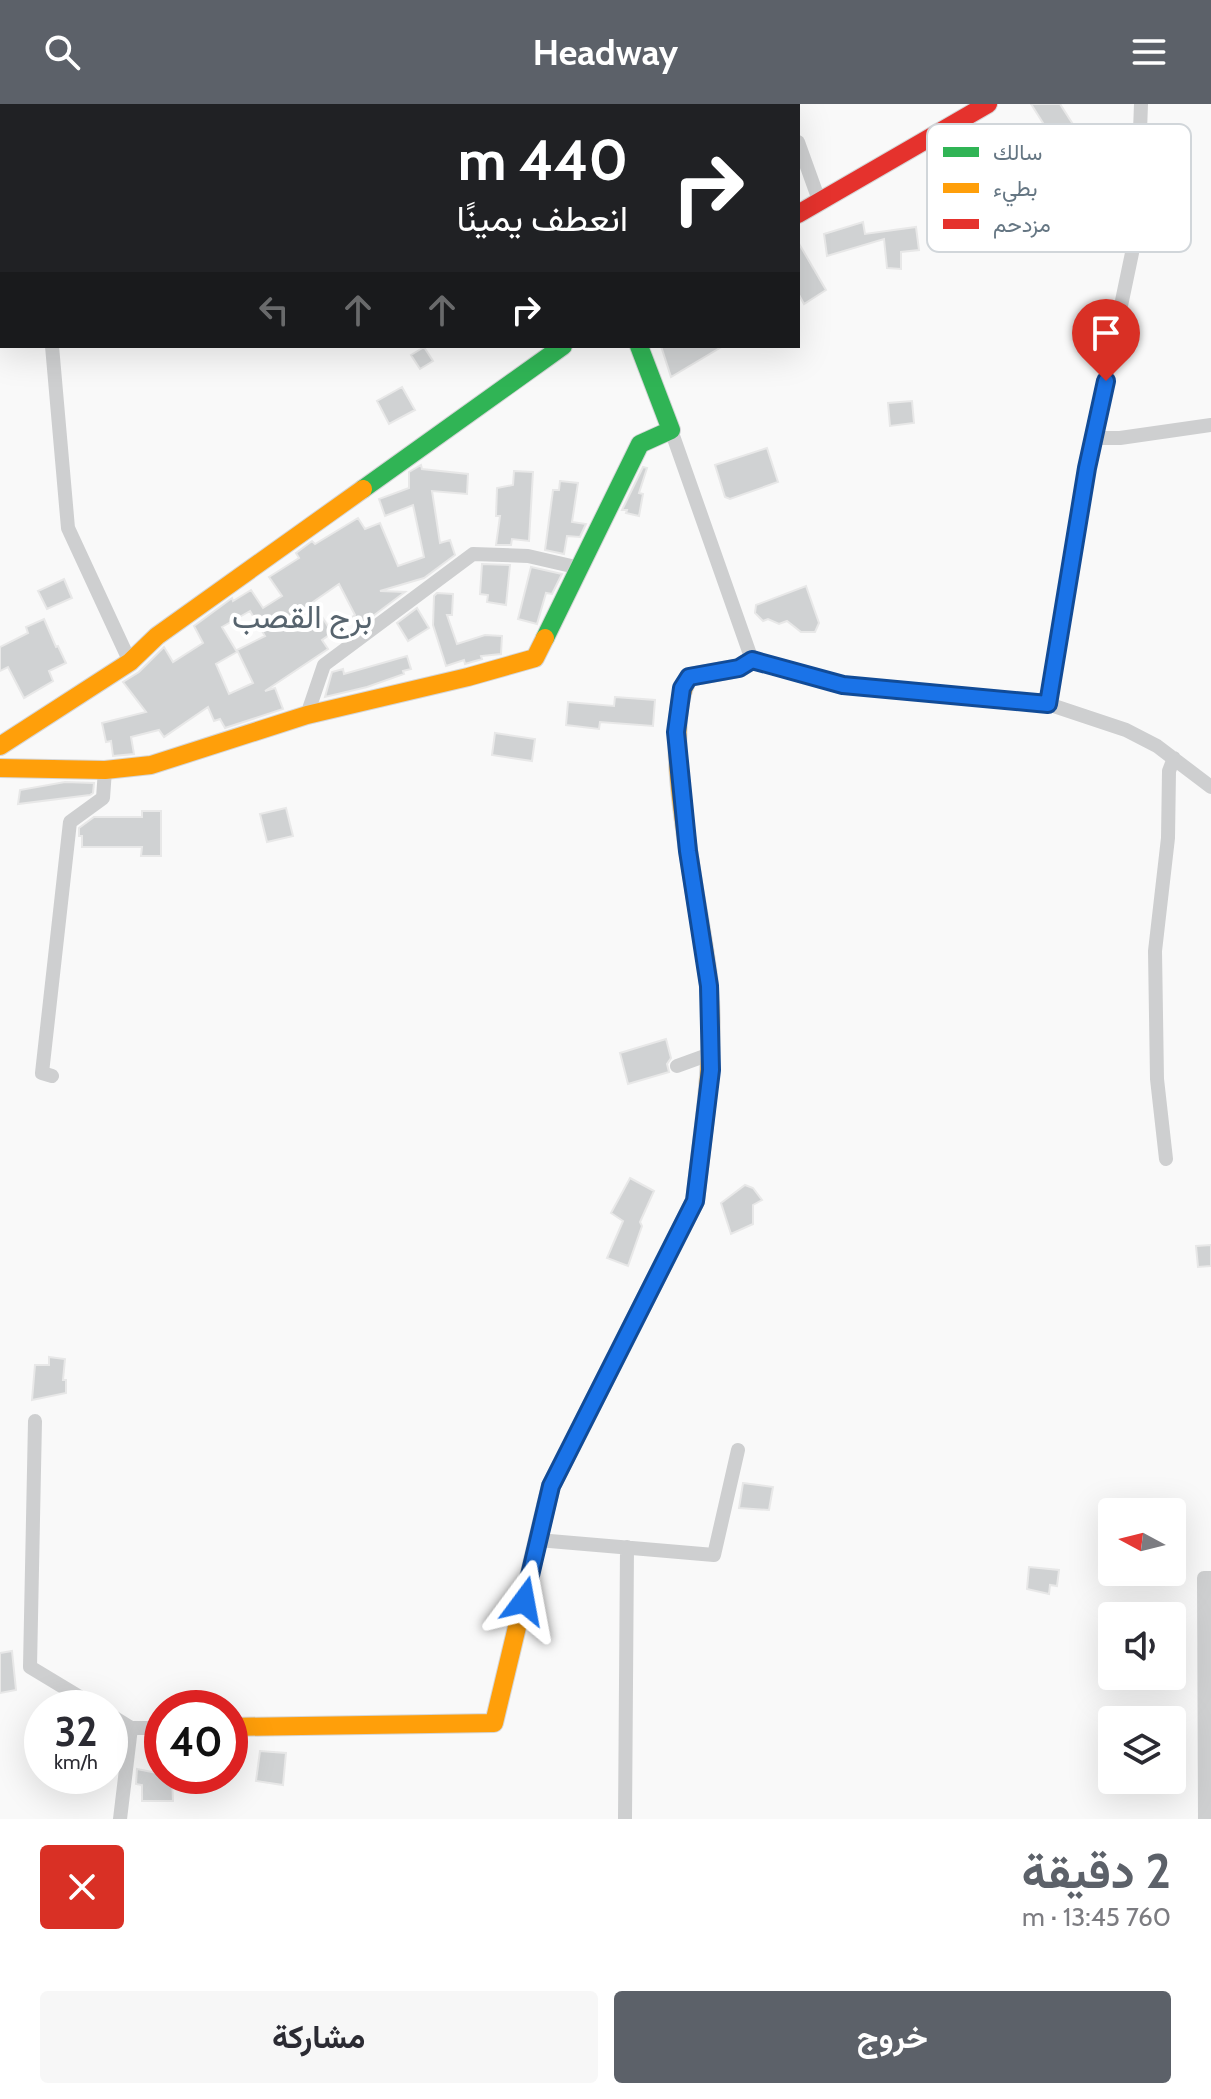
<!DOCTYPE html>
<html lang="ar">
<head>
<meta charset="utf-8">
<style>
  :root { --surface:#fff; --page:#f7f7f7; --text:#2b2b33; --muted:#7c7c81; --accent:#5c6169 }
  body { margin:0; font-family:Cabin,Vazirmatn,sans-serif; background:var(--page); color:var(--text); direction:rtl; height:100vh; display:flex; flex-direction:column; font-size:30px; white-space:nowrap }
  * { box-sizing:border-box; margin:0 }
  p { font-size:26px; color:var(--muted) }
  .icon { flex:none; width:44px; height:44px; fill:none; stroke:currentColor; stroke-width:2; stroke-linecap:round; stroke-linejoin:round }
  .map { position:relative; height:1715px; overflow:hidden; direction:ltr }
  .details { display:flex; flex-direction:column; background:var(--surface); flex:1 }
  .details>* { flex:none }
  .banner { position:absolute; left:0px; top:0px; width:800px; height:244px; box-shadow:0 8px 32px #0002; direction:rtl; background:#202124; color:#fff; overflow:hidden }
  .needle { width:52px; rotate:277deg }
  .controls { position:absolute; left:1098px; top:1394px; display:grid; gap:16px }
  .controls a { display:grid; place-items:center; width:88px; height:88px; border-radius:8px; background:var(--surface); box-shadow:0 8px 32px #0002; font-size:40px }
  .speed { position:absolute; left:24px; top:1586px; display:flex; gap:16px; font-size:40px; font-weight:700; text-align:center }
  .speed>* { display:grid; place-content:center; width:104px; height:104px; border-radius:50%; background:var(--surface); box-shadow:0 8px 32px #0002; line-height:1 }
  .speed small { font-size:20px; font-weight:400 }
  .speed .limit { border:12px solid #d22; background:#fff; color:#111 }
  .pin { position:absolute; display:grid; place-items:center; width:68px; height:68px; color:#fff; margin:-82px -34px; border-radius:50% 50% 50% 0; rotate:-45deg; box-shadow:0 0 8px #0007 }
  .pin .icon { rotate:45deg }
  .me { position:absolute; width:88px; margin:-44px; rotate:13deg; stroke-linejoin:round; filter:drop-shadow(0 0 6px #0008) }
  .turn { display:flex; align-items:center; gap:28px; height:168px; padding:0 40px; font-size:36px }
  .turn .icon { width:104px; height:104px; stroke-width:2.5 }
  .turn b { display:block; font-size:56px; line-height:68px }
  .lanes { display:flex; align-items:center; height:76px; padding:0 40px; background:#0003; justify-content:center; gap:40px; direction:ltr }
  .lanes .off { opacity:.35 }
  .round { display:grid; place-items:center; flex:none; width:84px; height:84px; border-radius:8px; background:var(--page) }
  .head { display:flex; align-items:center; justify-content:space-between; height:136px; padding:0 40px }
  h1 { font-size:48px; font-weight:700; line-height:60px; color:var(--accent) }
  .action { display:flex; gap:16px; margin-top:auto; padding:16px 40px }
  .action a { flex:1; height:92px; border-radius:8px; background:var(--accent); color:#fff; font-size:32px; font-weight:700; line-height:92px; text-align:center }
  .action a+a { background:var(--page); color:var(--text) }
  header { display:flex; justify-content:space-between; align-items:center; height:104px; padding:0 40px; background:var(--accent); color:#fff; font-size:36px; font-weight:700 }
  .map>svg:first-child { display:block }
  .building { fill:#d0d2d3; stroke:#e8e8e8; stroke-width:2; fill-rule:evenodd }
  .lines { fill:none; stroke-linecap:round; stroke-linejoin:round }
  .fast-casing { stroke:#d5d6d7; stroke-width:20 }
  .slow-casing { stroke:#d5d6d7; stroke-width:20 }
  .jam-casing { stroke:#d5d6d7; stroke-width:20 }
  .street { stroke:#cecfd0; stroke-width:14 }
  .fast { stroke:#30b455; stroke-width:18 }
  .slow { stroke:#ff9f0a; stroke-width:18 }
  .jam { stroke:#e5322d; stroke-width:18 }
  .route-casing { stroke:#114b97; stroke-width:20 }
  .route { stroke:#1a73e8; stroke-width:14 }
  .labels { text-anchor:middle; stroke-width:8; stroke-linejoin:round; paint-order:stroke }
  .quarter-label { font-size:32px; fill:#57646e; stroke:#fff }
  .key { fill:#fff; stroke:#d1d6da; stroke-width:2 }
  .key-label { font-size:22px; fill:#657683 }
</style>
</head>
<body>
<header><svg class="icon" aria-label="menu" viewBox="0 0 24 24"><path d="M4 6h16M4 12h16M4 18h16"/></svg>Headway<svg class="icon" aria-label="search" viewBox="0 0 24 24"><circle cx="10" cy="10" r="6"/><path d="M15 15l6 6"/></svg></header>
<div class="map">
<svg width="1211" height="1715" viewBox="0 0 1211 1715">
  <rect width="100%" height="100%" fill="#f9f9f9"/>
  <path class="building" d="M1031 0H1060L1076 25 1055 38Z
    M863 118 865 130 916 123 919 146 901 148V165L887 164 884 135 827 152 824 130Z
    M798 138 826 186 804 200 798 189Z
    M661 242H723L671 273Z
    M424 243 433 257 420 265 411 251Z
    M402 283 415 306 389 320 377 297Z
    M912 297 914 319 890 322 888 299Z
    M767 344 778 378 730 395 725 393 715 361Z
    M421 361 422 365 468 370 467 390 432 387 440 439 450 436 455 451 424 474 380 487 405 488 357 524 352 513 355 511 339 480 313 498 332 529 322 536 328 545 265 587 275 584 283 605 225 624 220 615 214 617 208 603 164 633 159 626 131 633 134 650 113 652 111 637 106 638 102 619 146 608 123 578 139 568 164 543 173 558 203 539 194 522 232 494 233 497 251 486 263 504 282 492 269 473 299 454 296 449 312 437 315 440 358 414 365 425 380 419 398 462 424 453 413 401 385 412 379 395 409 384V368ZM250 507 265 532 237 546 253 579 229 590 216 560 237 548 222 523Z
    M643 363 647 364 639 389 643 390 639 412 626 409 627 406H622Z
    M514 367 533 368 529 437 512 435 511 441H496L500 412H496L497 384 513 381Z
    M560 377 578 379 572 418 586 420 580 433 567 432 564 450 545 446 553 386H559Z
    M482 460 510 461 506 501 487 498 488 491 480 490Z
    M531 463 562 470 552 490 546 489 537 520 518 515Z
    M64 475 72 494 47 505 38 487Z
    M806 482 819 519 815 528H801L787 517 779 520 768 515 763 517 755 509 756 501Z
    M437 489 453 490 452 511H447L457 540 485 531 502 532 501 550 481 552 482 555 465 560 464 556 446 562 433 521 434 492Z
    M417 504 429 524 408 537 397 519Z
    M44 515 56 543 58 542 66 559 49 567 53 577 24 594 8 563 0 567V543L28 529 26 523Z
    M407 552 411 565 403 567 404 570 367 583 325 593 332 568 343 565 344 570Z
    M615 593 655 596 653 622 600 618 599 625 566 621 568 598 614 602Z
    M495 629 535 635 532 657 492 651Z
    M65 678 94 679 93 689 90 691 18 700 20 686Z
    M286 704 293 732 267 738 260 710Z
    M142 707H161V752H141L142 743H82V732H79V724L94 713H142Z
    M666 935 671 954 667 960 669 968 628 980 620 949Z
    M630 1074 654 1087 640 1118 642 1122 628 1162 607 1154 623 1117 611 1109Z
    M745 1081 753 1084 762 1096 753 1101V1120L731 1130 721 1099Z
    M1211 1141V1162L1198 1163 1196 1142Z
    M49 1253 65 1255 63 1276H66V1289L32 1296 35 1261H49Z
    M743 1379 773 1383 769 1406 739 1404Z
    M1029 1463 1059 1466 1057 1482 1050 1481 1049 1490 1027 1485Z
    M12 1547 16 1586 0 1589V1549Z
    M260 1647 286 1649 283 1681 256 1677Z
    M137 1665 172 1672 173 1697H142V1681L136 1680Z"/>
  <g class="lines">
    <defs>
      <path id="fast" d="M363 385 563 242
        M545 534 640 340 671 326 639 242"/>
      <path id="slow" d="M0 642 130 558 157 532 363 385
        M0 664 105 666 151 661 307 611 468 573 535 554 545 534
        M704 1022C710 975 713 928 709 881 703 815 656 625 689 573L739 564 752 556
        M230 1623 494 1619 546 1402"/>
      <path id="jam" d="M798 110 988 0
        M546 1402 551 1382 695 1097 704 1022"/>
    </defs>
    <use href="#fast" class="fast-casing"/>
    <use href="#slow" class="slow-casing"/>
    <use href="#jam" class="jam-casing"/>
    <path class="street" d="M77 0V2
      M456 0 458 2
      M789 0V2
      M619 2 620 0
      M798 38 820 99
      M52 242 68 424 130 558
      M671 326 752 556 843 581 1048 600 1126 626 1157 642 1211 683
      M1094 334H1120L1211 321
      M1048 600 1087 364 1132 149 1137 108 1141 0
      M307 611 324 561 473 450 528 452 580 464
      M677 962 710 950
      M52 972 42 969 70 718 103 694 105 666
      M1166 1055 1157 975 1155 847 1168 734 1169 667 1174 654
      M35 1317 30 1563 98 1604
      M538 1436 714 1451 738 1346
      M110 1611 131 1624
      M120 1715 131 1624H162
      M625 1715 627 1443
      M1205 1715 1204 1474H1211"/>
    <use href="#fast" class="fast"/>
    <use href="#slow" class="slow"/>
    <use href="#jam" class="jam"/>
  </g>
  <g class="lines">
    <defs>
      <path id="route" d="M524 1497 551 1382 695 1097 711 966 709 882 688 747 676 628 682 584 689 573 739 564 752 556 843 581 1048 600 1087 364 1106 277"/>
    </defs>
    <use href="#route" class="route-casing"/>
    <use href="#route" class="route"/>
  </g>
  <g class="labels">
    <g class="quarter-label">
      <text x="302" y="524">برج القصب</text>
    </g>
  </g>
  <rect x="927" y="20" width="264" height="128" rx="12" class="key"/>
  <rect x="943" y="43" width="36" height="10" fill="#30b455"/>
  <rect x="943" y="79" width="36" height="10" fill="#ff9f0a"/>
  <rect x="943" y="115" width="36" height="10" fill="#e5322d"/>
  <g class="key-label">
    <text x="993" y="56">سالك</text>
    <text x="993" y="92">بطيء</text>
    <text x="993" y="128">مزدحم</text>
  </g>
</svg>
<div class="controls">
<a><svg class="needle" viewBox="-14 -14 28 28"><path d="M0-13l5 13h-10z" fill="#e53935"/><path d="M0 13l5-13h-10z" fill="#7c7c81"/></svg></a>
<a><svg class="icon" aria-label="sound" viewBox="0 0 24 24"><path d="M4 9h4l5-4v14l-5-4H4zM17 9q2 3 0 6"/></svg></a>
<a><svg class="icon" aria-label="layers" viewBox="0 0 24 24"><path d="M12 4l9 5-9 5-9-5zM3 14l9 5 9-5"/></svg></a>
</div>
<div class="speed"><div>32<small>km/h</small></div><div class="limit">40</div></div>
<div class="pin" style="left:1106px;top:277px;background:#d93025"><svg class="icon" aria-label="arrive" viewBox="0 0 24 24"><path d="M6 21V4h12l-3 4 3 4H6"/></svg></div>
<svg class="me" style="left:524px;top:1497px" viewBox="-20 -20 40 40"><path d="M0-17L14 15 0 8-14 15z" fill="#1a73e8" stroke="#fff" stroke-width="4"/></svg>
<div class="banner">
<div class="turn"><svg class="icon" aria-label="right" viewBox="0 0 24 24"><path d="M7 20v-9h11M14 6l5 5-5 5"/></svg><div><b>440 m</b>انعطف يمينًا</div></div>
<div class="lanes"><svg class="icon off" aria-label="left" viewBox="0 0 24 24"><path d="M17 20v-9H6M10 6l-5 5 5 5"/></svg><svg class="icon off" aria-label="ahead" viewBox="0 0 24 24"><path d="M12 20V5M6 11l6-6 6 6"/></svg><svg class="icon off" aria-label="ahead" viewBox="0 0 24 24"><path d="M12 20V5M6 11l6-6 6 6"/></svg><svg class="icon" aria-label="right" viewBox="0 0 24 24"><path d="M7 20v-9h11M14 6l5 5-5 5"/></svg></div>
</div>
</div>
<section class="details">
<div class="head"><div><h1>2 دقيقة</h1><p>760 m · 13:45</p></div><a class="round" style="background:#d93025;color:#fff"><svg class="icon" aria-label="close" viewBox="0 0 24 24"><path d="M6 6l12 12M18 6L6 18"/></svg></a></div>
<div class="action"><a>خروج</a><a>مشاركة</a></div>
</section>
</body>
</html>
